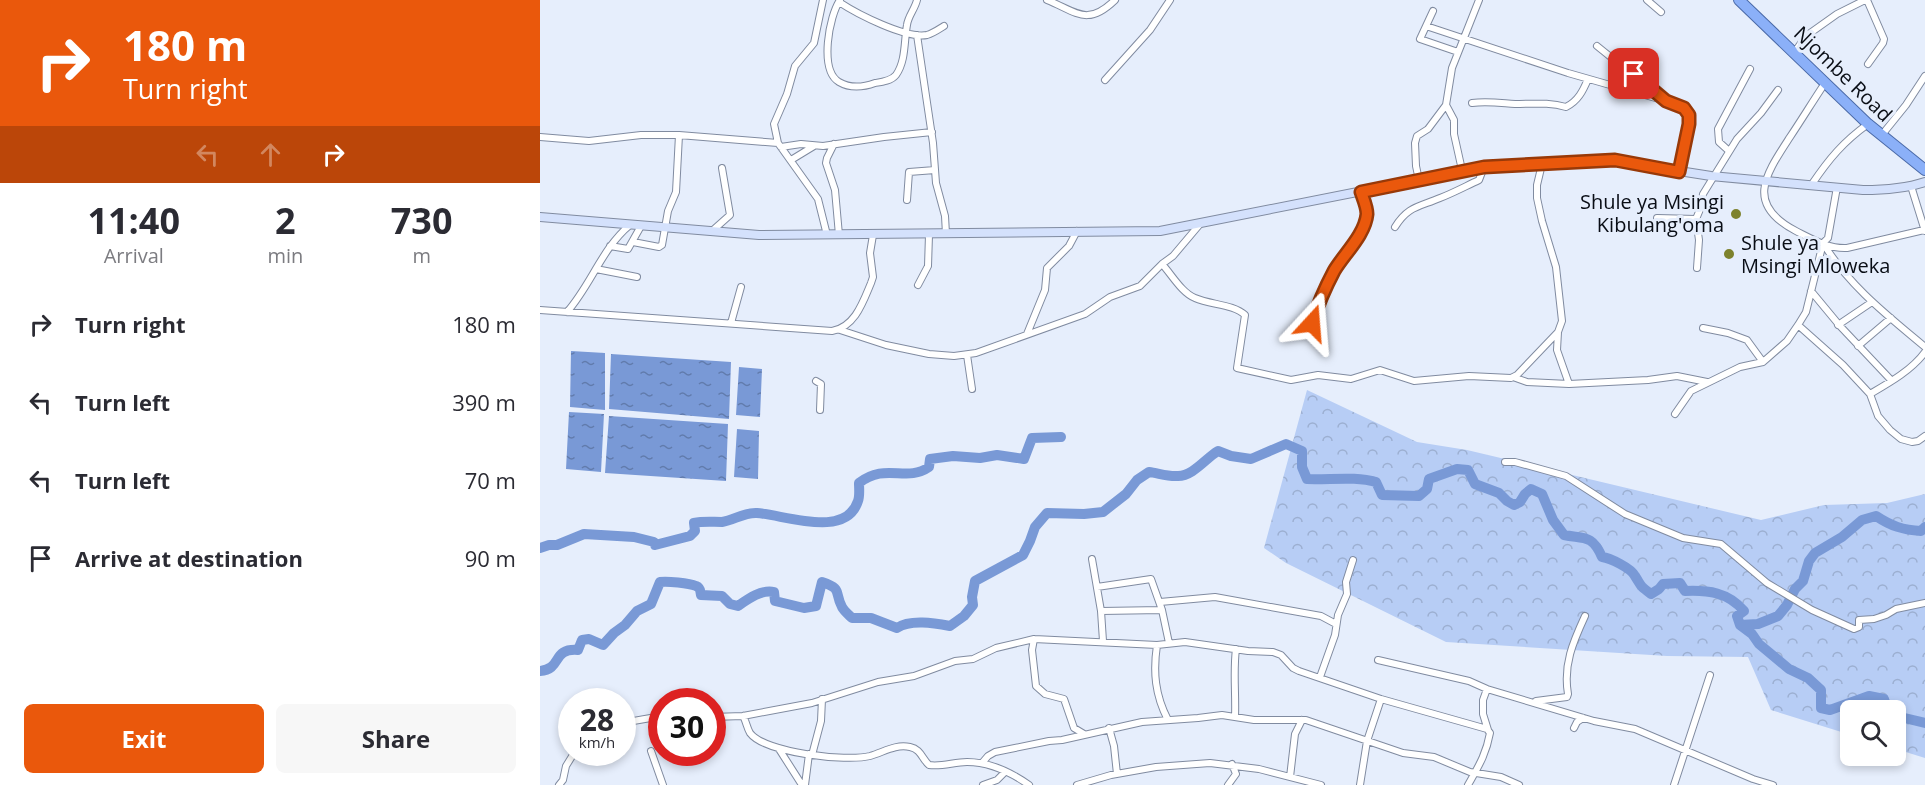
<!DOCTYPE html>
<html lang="en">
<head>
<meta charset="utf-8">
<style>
  :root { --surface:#fff; --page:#f7f7f7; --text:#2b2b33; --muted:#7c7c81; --accent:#ea580c }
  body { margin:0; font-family:"Open Sans",sans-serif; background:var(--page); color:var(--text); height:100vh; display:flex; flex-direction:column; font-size:22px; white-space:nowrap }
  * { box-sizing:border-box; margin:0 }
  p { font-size:20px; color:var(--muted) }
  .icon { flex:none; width:33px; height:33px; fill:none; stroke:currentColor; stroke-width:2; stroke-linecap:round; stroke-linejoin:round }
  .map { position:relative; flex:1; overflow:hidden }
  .drawer { display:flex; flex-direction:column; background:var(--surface); width:540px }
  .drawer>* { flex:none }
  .hud { background:#ea580c; color:#fff; overflow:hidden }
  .fabs { position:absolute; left:1300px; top:700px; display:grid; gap:12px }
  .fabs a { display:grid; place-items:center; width:66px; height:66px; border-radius:9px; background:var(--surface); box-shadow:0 3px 9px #0003; font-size:30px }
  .speed { position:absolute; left:18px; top:688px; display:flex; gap:12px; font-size:30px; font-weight:700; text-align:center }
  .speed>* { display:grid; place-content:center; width:78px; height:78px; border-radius:50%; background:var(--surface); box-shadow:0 3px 9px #0003; line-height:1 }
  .speed small { font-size:15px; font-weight:400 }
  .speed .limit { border:9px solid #d22; background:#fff; color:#111 }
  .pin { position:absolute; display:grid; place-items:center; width:51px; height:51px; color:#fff; margin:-26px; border-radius:12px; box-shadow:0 3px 9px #0006 }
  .me { position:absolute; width:66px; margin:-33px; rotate:19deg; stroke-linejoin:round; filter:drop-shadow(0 0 4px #0008) }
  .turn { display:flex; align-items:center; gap:21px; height:126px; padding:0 24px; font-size:27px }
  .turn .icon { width:78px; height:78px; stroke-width:2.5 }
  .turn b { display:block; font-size:42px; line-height:51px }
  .lanes { display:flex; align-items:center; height:57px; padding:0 24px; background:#0003; justify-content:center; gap:30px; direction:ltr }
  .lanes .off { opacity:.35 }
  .eta { display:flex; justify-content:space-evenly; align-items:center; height:102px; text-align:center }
  .eta b { font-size:36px; font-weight:700; line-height:42px }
  .cta { display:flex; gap:12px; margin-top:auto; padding:12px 24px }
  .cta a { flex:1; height:69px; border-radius:9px; background:var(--accent); color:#fff; font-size:24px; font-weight:700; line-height:69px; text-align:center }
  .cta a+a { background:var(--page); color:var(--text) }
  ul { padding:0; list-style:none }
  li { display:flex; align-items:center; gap:18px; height:78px; padding:0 24px }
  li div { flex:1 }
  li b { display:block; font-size:22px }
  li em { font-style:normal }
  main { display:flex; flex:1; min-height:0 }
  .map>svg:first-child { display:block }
  .forest { fill:url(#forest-crowns) }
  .water { fill:url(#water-ripples) }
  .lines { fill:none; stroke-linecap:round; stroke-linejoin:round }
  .river { stroke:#7999d6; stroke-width:10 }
  .minor-casing { stroke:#808ba0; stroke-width:8 }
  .secondary-casing { stroke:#808ba0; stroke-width:10 }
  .trunk-casing { stroke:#4b6aa7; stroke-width:12 }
  .minor { stroke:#fff; stroke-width:6 }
  .secondary { stroke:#d4e1fc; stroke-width:8 }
  .trunk { stroke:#8bb0f8; stroke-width:10 }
  .route-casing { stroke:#983908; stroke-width:15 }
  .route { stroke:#ea580c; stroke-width:10 }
  .poi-dot { fill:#7d822d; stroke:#e6eefc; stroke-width:2 }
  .labels { text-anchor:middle; stroke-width:6; stroke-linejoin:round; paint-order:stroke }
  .street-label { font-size:20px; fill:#090d15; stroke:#e6eefc }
  .poi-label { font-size:20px; fill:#090d15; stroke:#e6eefc; text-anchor:end }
</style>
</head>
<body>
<main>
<section class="drawer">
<div class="hud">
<div class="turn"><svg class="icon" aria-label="right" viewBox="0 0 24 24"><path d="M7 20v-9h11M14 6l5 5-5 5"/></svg><div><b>180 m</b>Turn right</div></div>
<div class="lanes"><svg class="icon off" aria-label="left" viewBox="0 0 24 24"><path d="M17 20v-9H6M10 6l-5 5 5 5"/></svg><svg class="icon off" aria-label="ahead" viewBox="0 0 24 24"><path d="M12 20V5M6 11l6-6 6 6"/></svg><svg class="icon" aria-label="right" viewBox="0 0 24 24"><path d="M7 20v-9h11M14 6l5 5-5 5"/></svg></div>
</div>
<div class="eta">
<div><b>11:40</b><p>Arrival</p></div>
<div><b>2</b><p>min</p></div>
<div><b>730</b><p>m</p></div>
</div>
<ul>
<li><svg class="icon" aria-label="right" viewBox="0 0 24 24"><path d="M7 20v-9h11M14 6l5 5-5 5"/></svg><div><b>Turn right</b></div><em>180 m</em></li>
<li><svg class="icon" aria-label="left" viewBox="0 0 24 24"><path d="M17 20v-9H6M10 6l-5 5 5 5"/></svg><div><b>Turn left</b></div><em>390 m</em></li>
<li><svg class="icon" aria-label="left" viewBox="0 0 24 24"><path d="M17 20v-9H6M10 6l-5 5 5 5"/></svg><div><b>Turn left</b></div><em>70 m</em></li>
<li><svg class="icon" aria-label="arrive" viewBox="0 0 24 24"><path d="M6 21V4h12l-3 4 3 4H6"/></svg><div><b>Arrive at destination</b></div><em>90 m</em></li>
</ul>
<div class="cta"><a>Exit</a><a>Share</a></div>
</section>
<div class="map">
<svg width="1385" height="785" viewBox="0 0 1385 785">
  <defs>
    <pattern id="forest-crowns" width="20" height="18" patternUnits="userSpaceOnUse" patternTransform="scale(1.5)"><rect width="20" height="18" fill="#b7cdf5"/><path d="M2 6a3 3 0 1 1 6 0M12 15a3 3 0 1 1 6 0" fill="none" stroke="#9cafd1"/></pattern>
    <pattern id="water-ripples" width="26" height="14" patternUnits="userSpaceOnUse" patternTransform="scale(1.5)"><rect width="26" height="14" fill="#7999d6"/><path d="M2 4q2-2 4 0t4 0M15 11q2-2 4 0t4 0" fill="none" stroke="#617bac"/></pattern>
  </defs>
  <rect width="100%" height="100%" fill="#e6eefc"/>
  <path class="forest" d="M767 390 877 442 927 450 1221 520 1284 505 1347 503 1385 494V758L1356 749V711H1311V735L1231 710 1208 657 1127 656 906 642 746 563 724 548Z"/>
  <path class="water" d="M31 351 65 353V410L30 407Z
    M71 354 191 362 189 419 69 409Z
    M199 367 222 369 220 417 196 415Z
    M29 412 64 414 61 472 26 469Z
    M69 416 188 424 186 481 65 473Z
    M197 429 219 431 218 479 194 477Z"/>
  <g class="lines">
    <path class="river" d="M0 548 9 545H17L44 534 94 537 114 542 115 545 150 536 155 531 154 523C163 521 172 522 182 522 194 520 205 512 217 513 245 515 306 539 318 501 320 496 319 488 319 483 346 462 366 483 389 467L390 459 413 456 440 458 457 455 484 459 492 438 521 437
      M1200 625 1212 634 1219 644 1249 669 1268 678 1281 690V708L1290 710 1329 696 1344 699 1348 711
      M0 671C23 669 11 648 38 650L42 640 49 639 63 645 74 633 85 625 97 611 111 604 120 582C127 581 149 583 156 586 161 588 160 591 161 595L182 596 190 604 198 606C208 599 222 589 234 592L235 601 264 608 276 606 282 582C303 589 294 592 302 607 304 611 309 615 312 618H331L357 628C370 619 394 623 410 626L424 616 433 605 432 597 435 581 483 555 490 541 495 527 507 513 544 514 563 512 586 494 597 480 609 472C618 473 628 477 638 476 653 476 666 458 678 451L691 456 711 459 746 444 762 451V467L767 479C789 480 816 476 836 482L842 495 879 496 887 489 889 479 917 469 928 470 935 484 959 493 967 501 974 505 980 502 985 494 991 489 1002 494 1013 520 1024 535C1044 539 1052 534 1062 557 1070 558 1091 568 1095 576 1102 587 1099 585 1111 594L1119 589 1123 584 1140 583 1145 591C1168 590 1188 592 1204 611L1197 616 1200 625 1218 624 1238 616 1247 605 1255 589 1263 581 1269 561 1275 553 1302 537 1322 520 1336 516C1351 526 1363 530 1381 531L1385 527
      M1356 716 1385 723"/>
    <defs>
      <path id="minor" d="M283 0 274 43 255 66 247 94 234 124 238 143 278 199 287 235
        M300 0C289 16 279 70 299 82 311 89 324 87 335 83 342 82 351 81 356 75 366 61 364 41 367 25 368 16 375 9 377 0
        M507 0C537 12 547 27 575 0
        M1107 0 1121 12
        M1327 0 1344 39 1343 43 1328 64
        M299 2C317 14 366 39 387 35 394 33 399 29 404 26
        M893 11 880 39 918 52
        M886 26 1028 73 1126 101 1144 108 1149 115V124L1139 172
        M377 35 393 143 396 183 405 216 406 234
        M1057 46 1124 100
        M1254 53 1266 36 1297 14 1325 0
        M565 80 610 30 630 0
        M1285 83C1273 101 1262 119 1250 137 1226 174 1204 204 1256 231 1272 239 1289 249 1307 248L1384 230
        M932 103C947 101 960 103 975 104 993 104 1009 102 1026 107 1038 101 1043 91 1048 79
        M906 105 914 120V134L922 170
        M1341 136 1366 105 1385 76
        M0 137 49 141 101 135H139L238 143
        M294 144 287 158 286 163 295 190 299 235
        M241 147 261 144 283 146 344 137 392 132
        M1189 151 1179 142 1178 129 1210 69
        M251 160 274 146
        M879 180 876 166 875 143 877 136 888 129 906 105 912 68 939 0
        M1272 184C1289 159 1303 142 1328 124
        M1371 186 1385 231
        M1297 187 1288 238 1283 243C1309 286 1348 316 1385 347
        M367 200 369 172 395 170
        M1117 218 1156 219
        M855 227C868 206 879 207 900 198 913 193 926 186 939 180L944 167
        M172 231 190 215 182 168
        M93 242 119 247 122 245 128 211 136 192 139 135
        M70 246 88 249 101 226
        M622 264C632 275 642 293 655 298 671 305 693 304 705 315L697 368 751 380 778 375 811 379 840 370 874 381 929 376 971 378 977 375 1018 332 1022 321 1016 267 1002 221 997 198V185L1002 164
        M1157 268 1159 240 1156 219 1161 207 1163 194 1197 139 1221 113 1238 90
        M56 269 97 277
        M378 285 388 266 389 235
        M1271 291 1300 326 1351 380
        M0 310 292 331C315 327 323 302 331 283L333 277 330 253 333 235
        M27 312C51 285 62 248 90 225
        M191 323 201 287
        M1258 325 1303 365 1330 394 1338 416 1350 430 1361 439 1372 442 1378 441 1385 436
        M1298 325 1332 302
        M1163 328 1188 333 1207 340 1223 362
        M300 330 346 345 389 354 414 356 436 353 545 314 570 297 600 286 622 264 633 256 660 224
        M1018 332 1017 350 1029 384
        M487 334 505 290 507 268 529 246 537 231
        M768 335C773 319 777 302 785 287 795 269 826 231 827 214 827 207 823 198 821 192
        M1318 346 1351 318
        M427 355 432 389
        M973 377 987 382 1029 384 1108 380 1137 376 1167 382
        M276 381 281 384 280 410
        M1330 394C1349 383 1372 370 1385 352
        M1135 414 1151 391 1200 367 1223 362 1247 341 1258 325 1266 312 1283 243
        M965 462H975L1026 476 1085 514 1143 538 1181 544 1227 583 1272 610 1314 629 1319 627V620L1334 619 1346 615 1356 609 1385 603
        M552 559 561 611 563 641
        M557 587 611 579 622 610 629 643
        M620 602 675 597 781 616 796 624
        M561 611 622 610
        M494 639 492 650 496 686 505 694 524 699 534 728 544 734
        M617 645C613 672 615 695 628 720
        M838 660 929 681 947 689 1054 721 1095 729 1213 779 1233 785
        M780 677 795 635 798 615 807 594 806 582 813 560
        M947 689 943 700V714L948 730
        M996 701 1027 697 1028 694C1023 665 1033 642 1045 616
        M203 716C206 721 207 728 210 733 225 753 307 762 330 756 344 752 355 744 370 747 381 749 382 759 389 765 402 767 414 762 427 762 449 762 472 773 489 785
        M172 717 203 716 272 703 338 682 374 676 415 661 433 659 456 648 494 639 617 645 645 642 708 651 733 652 741 655 753 668 759 671 841 699 947 729 950 733C946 755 938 767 928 785
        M695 717C696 694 693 672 696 649
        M82 723 122 716
        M569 728 574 746 577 774
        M1034 728 1037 722 1043 718
        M239 749 262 785
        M111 751 123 785
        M272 755 281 721 282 699
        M442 763 448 756 455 752 509 741 522 740 602 722 658 718 682 715 714 720H766L863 753 894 757 930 772 961 777 979 785
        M750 777 755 734 762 720
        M19 785 23 780 26 766 34 753
        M265 785 269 754
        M443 785 457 780 465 772
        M537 785 571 775 616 767 670 763 719 769 781 785
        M688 785 696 774 692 764
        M820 785 827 741 841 699
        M1134 785 1170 675"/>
      <path id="secondary" d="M0 217 219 235 620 231 944 167 1075 161 1171 176 1323 190C1344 190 1364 189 1385 182"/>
      <path id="trunk" d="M1199 0 1328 124 1385 170"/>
    </defs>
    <use href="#minor" class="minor-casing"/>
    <use href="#secondary" class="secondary-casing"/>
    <use href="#trunk" class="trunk-casing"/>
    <use href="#minor" class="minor"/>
    <use href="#secondary" class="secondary"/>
    <use href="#trunk" class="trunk"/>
  </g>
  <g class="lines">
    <defs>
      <path id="route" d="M772 323C778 304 785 288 794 271 804 254 825 235 827 214 827 207 823 198 821 192L944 167 1075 160 1139 172 1149 124V115L1144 108 1126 101 1094 74"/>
    </defs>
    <use href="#route" class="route-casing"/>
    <use href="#route" class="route"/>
  </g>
  <g class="poi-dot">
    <circle cx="1196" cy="214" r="6"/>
    <circle cx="1189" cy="254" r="6"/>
  </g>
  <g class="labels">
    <g class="street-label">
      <text transform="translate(1303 74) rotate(44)" y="7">Njombe Road</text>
    </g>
    <g class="poi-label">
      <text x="1184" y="209">Shule ya Msingi<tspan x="1184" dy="23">Kibulang'oma</tspan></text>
      <text x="1201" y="250" text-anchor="start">Shule ya<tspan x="1201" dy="23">Msingi Mloweka</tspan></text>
    </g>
  </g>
</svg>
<div class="fabs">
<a><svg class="icon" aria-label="search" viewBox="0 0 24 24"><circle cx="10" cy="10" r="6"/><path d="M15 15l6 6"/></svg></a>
</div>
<div class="speed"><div>28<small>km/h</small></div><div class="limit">30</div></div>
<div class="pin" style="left:1094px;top:74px;background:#d93025"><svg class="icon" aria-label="arrive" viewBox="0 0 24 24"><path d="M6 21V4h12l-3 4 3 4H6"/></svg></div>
<svg class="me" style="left:772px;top:323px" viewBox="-20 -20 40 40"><path d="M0-17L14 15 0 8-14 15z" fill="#ea580c" stroke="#fff" stroke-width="4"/></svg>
</div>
</main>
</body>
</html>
